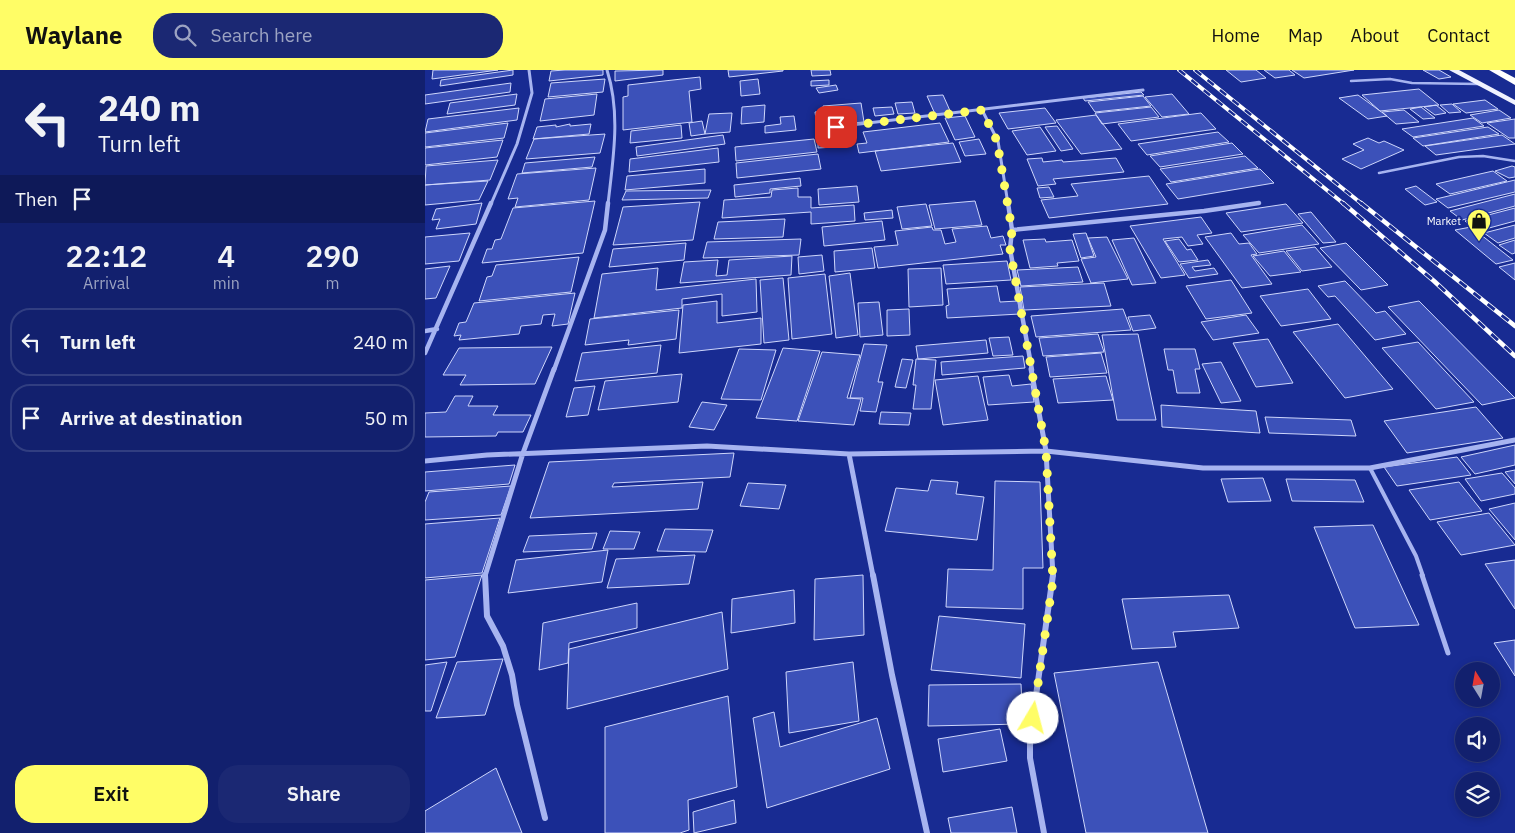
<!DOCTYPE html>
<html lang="en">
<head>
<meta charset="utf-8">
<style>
  :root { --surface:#12206e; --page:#1b2873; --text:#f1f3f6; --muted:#9ca3c2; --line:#313e81; --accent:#fffd66 }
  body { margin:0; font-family:"IBM Plex Sans",sans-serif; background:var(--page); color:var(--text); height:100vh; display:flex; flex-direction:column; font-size:19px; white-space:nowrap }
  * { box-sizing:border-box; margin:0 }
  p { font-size:16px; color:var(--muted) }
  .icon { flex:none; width:28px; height:28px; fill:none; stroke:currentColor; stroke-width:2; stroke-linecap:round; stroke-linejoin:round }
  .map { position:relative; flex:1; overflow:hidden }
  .details { display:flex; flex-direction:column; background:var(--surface); width:425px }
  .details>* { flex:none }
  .banner { background:#12206e; color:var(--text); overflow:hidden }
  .needle { width:32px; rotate:349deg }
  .controls { position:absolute; left:1030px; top:592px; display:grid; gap:10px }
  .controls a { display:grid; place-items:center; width:45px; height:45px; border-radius:50%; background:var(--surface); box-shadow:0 2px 8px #0003,0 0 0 1px var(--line); font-size:25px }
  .pin { position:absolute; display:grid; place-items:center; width:42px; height:42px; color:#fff; margin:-21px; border-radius:10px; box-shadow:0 2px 8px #0006 }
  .me { position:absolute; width:55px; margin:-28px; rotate:8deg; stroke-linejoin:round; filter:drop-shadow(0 0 4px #0008) }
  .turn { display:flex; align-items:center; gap:18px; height:105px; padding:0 15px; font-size:22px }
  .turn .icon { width:65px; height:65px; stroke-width:2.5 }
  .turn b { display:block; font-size:35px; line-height:42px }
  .then { display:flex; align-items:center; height:48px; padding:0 15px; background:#0003; gap:10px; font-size:19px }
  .eta { display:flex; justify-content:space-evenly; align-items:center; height:85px; text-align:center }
  .eta b { font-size:30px; font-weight:600; line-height:35px }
  .primary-button { display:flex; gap:10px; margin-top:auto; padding:10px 15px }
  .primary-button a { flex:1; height:58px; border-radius:20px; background:var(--accent); color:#111; font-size:20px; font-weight:600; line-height:58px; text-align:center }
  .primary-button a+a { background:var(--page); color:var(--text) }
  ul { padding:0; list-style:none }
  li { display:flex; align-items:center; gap:15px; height:68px; margin:0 10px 8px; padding:0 5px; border:2px solid var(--line); border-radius:20px }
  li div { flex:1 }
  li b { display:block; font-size:19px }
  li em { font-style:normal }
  header { display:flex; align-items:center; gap:30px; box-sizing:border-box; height:70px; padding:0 25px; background:var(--accent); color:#111 }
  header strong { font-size:24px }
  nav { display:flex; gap:28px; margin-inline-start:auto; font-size:18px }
  .search { width:350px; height:45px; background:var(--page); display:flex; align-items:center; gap:12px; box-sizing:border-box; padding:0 18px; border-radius:20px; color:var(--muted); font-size:19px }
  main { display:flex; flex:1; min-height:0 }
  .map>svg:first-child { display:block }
  .building { fill:#3c51b9; stroke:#ced6fb }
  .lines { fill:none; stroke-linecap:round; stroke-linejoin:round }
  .service-far2 { stroke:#a7b4f0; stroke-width:2.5 }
  .service-far1 { stroke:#a7b4f0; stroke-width:4 }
  .service { stroke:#a7b4f0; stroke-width:5 }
  .minor-far3 { stroke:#a7b4f0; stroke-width:3 }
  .minor-far2 { stroke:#a7b4f0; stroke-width:4.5 }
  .minor-far1 { stroke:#a7b4f0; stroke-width:5 }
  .minor { stroke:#a7b4f0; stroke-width:6 }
  .primary { fill:#f0f2ff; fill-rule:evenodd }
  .motorway { fill:#fff; fill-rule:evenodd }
  .rail-far1-casing { stroke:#fff; stroke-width:4 }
  .rail-casing { stroke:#fff; stroke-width:4.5 }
  .rail-far1 { stroke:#182b92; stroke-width:2.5; stroke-dasharray:8; stroke-linecap:butt }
  .rail { stroke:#182b92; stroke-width:3; stroke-dasharray:9; stroke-linecap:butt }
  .route { stroke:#fffd66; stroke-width:9; stroke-dasharray:0 16.2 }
  .labels { text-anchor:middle; stroke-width:4; stroke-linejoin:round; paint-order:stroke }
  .far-poi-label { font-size:11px; fill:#fff; stroke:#182b92; text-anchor:end }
</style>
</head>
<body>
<header>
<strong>Waylane</strong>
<div class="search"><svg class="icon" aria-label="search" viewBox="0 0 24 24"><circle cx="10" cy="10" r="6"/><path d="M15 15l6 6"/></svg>Search here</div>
<nav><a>Home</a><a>Map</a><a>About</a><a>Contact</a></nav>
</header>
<main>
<section class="details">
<div class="banner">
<div class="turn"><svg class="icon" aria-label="left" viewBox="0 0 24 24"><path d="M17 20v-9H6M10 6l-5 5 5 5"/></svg><div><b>240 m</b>Turn left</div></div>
<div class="then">Then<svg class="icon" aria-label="arrive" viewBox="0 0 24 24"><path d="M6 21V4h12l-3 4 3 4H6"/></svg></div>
</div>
<div class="eta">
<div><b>22:12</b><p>Arrival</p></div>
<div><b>4</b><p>min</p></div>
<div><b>290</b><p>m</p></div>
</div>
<ul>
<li><svg class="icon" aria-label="left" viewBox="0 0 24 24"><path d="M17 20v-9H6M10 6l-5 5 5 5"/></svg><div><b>Turn left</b></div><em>240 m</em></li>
<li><svg class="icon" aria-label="arrive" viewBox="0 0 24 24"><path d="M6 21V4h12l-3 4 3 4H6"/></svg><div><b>Arrive at destination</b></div><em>50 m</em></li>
</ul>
<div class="primary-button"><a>Exit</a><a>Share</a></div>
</section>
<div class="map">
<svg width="1090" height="763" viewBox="0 0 1090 763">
  <rect width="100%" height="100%" fill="#182b92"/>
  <path class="building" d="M8 0H73L7 9Z
    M88 0V5L15 16 16 10Z
    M140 0H178V5L124 11 126 1Z
    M238 0V5L190 11V1Z
    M303 0H358V1L304 7Z
    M386 0H405L406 5 387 6Z
    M801 0H831L841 8 816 12Z
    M839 0H864L870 5 850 8Z
    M867 0H929L879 8Z
    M998 0H1014L1026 7 1014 9Z
    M275 7 276 19 264 21 267 52 198 60V27L203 26V15Z
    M180 9 178 22 123 27 126 13Z
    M333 9 335 24 316 26 315 11Z
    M404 10V15L386 16V11Z
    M86 13 85 22 0 34V25Z
    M411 15 413 20 394 23 391 18Z
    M994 19 1014 35 955 41 937 25Z
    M716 22 719 25 660 31 658 28Z
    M92 24 90 35 22 44 25 33Z
    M172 24 169 45 115 51 120 29Z
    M747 24 764 44 737 47 720 27Z
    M518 25 526 43 510 44 502 26Z
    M933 25 962 46 943 49 914 28Z
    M718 26 726 36 670 42 663 32Z
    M1060 30 1073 39 1041 43 1028 34Z
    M487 32 490 43 473 44 470 33Z
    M436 33 439 52 392 56 390 42 398 41V36Z
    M1027 34 1036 42 1024 43 1015 35Z
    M340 35 339 52 316 54 317 37Z
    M1011 35 1021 43 1010 45 999 37Z
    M467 37 469 44 450 46 448 38Z
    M726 37 734 47 677 54 670 43Z
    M996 37 1010 48 998 49 985 39Z
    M94 38 92 50 0 62 3 49Z
    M620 38 631 53 583 59 574 43Z
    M979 40 994 52 971 54 957 42Z
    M1074 40 1086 48 1057 53 1045 45Z
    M307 43 305 62 280 64 284 44Z
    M776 43 791 59 706 71 693 54Z
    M671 45 697 79 656 84 631 50Z
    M369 46 371 60 340 63V56L356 54 355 47Z
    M540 46 550 67 530 70 520 48Z
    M1048 48 1059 56 988 67 977 59Z
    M1090 49V68H1084L1062 53Z
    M277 51 280 64 266 66 264 53Z
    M83 53 79 68 0 77V63Z
    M515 53 524 72 434 83 432 74 442 73 438 62Z
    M145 54V56L166 54 164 64 108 69 112 57 131 55V57Z
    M256 55 257 68 205 73 206 61Z
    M632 56 648 79 636 81 620 57Z
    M615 57 631 81 602 85 587 61Z
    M1063 57 1074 64 998 76 988 68Z
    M793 62 804 72 722 85 713 74Z
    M180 64 175 83 101 89 109 69Z
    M298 65 300 74 212 86 211 77Z
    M409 65V77L393 78V66Z
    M1077 65 1090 74 1011 85 1000 76Z
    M943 68 954 73 959 71 979 80 936 99 917 89 939 80 928 74Z
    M389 69 392 82 311 91 310 77Z
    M554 69 561 84 540 86 534 72Z
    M78 70 72 87 0 95V78Z
    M528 73 536 92 456 101 450 81Z
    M807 73 818 84 735 97 725 86Z
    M293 78 294 92 204 102 205 89Z
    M393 84 396 99 312 108 311 93Z
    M820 86 833 98 746 112 735 99Z
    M170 87 167 97 97 103 100 93Z
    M617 88 618 92 637 90 638 92 691 88 699 102 628 109 631 114 613 116 602 89Z
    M73 90 65 110 0 115 1 96Z
    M1087 96 1090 97V107L1084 108 1070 101Z
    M171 98 164 130 90 137 93 128 83 129 92 104Z
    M280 99V113L200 120 202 106Z
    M835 99 849 113 753 129 741 114Z
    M1068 101 1082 111 1025 124 1011 114Z
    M724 106 743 134 624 148 616 130 653 126 646 114Z
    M375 108 376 116 345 119V123L310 127 309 115Z
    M1090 110V122L1023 138 1011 129Z
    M63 111 54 130 0 135V115Z
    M432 116 434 132 394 135 393 119Z
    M991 116 1012 132 1000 135 980 119Z
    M624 117 629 127 615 128 612 118Z
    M373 118V127H386V138L429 135 430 151 386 154V142L297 148 299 130 346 127 347 120Z
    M286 120 283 128 197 130 201 121Z
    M1090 124V136L1037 150 1025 141Z
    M170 131 158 183 57 193 62 179H67L70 170 76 169 88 138Z
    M550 131 557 155 510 159 504 135Z
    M275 132 268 170 188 175 198 137Z
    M57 133 51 154 11 159 15 149 7 150 11 139Z
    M501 134 507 156 477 159 472 137Z
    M861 134 878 153 816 162 801 143Z
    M1090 138V151L1053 161 1040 151Z
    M467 140 468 148 440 150 439 143Z
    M886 142 911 172 898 173 873 144Z
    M776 147 787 163 772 165 778 174 763 176 757 167 738 169 760 205 736 208 705 156Z
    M360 149 358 167 289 169 293 152Z
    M457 151 460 170 399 176 397 157Z
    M877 155 894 174 834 183 818 165Z
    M1090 155V168L1073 173 1059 163Z
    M562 156 566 168 578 166 581 175H575L578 184 453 198 449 177 473 175 470 161 507 157 508 160H516L520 174 531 172 527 159Z
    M1046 157 1088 190 1071 194 1030 160Z
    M45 163 34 191 0 194V167Z
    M661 163 669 186 656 188 648 164Z
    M806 163 814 174 824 173 832 184 826 185 847 214 817 218 780 167Z
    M682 167 703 209 666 213 656 189 671 187 663 168Z
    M709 168 731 213 707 215 687 170Z
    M376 169 374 185 278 188 282 172Z
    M620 169 621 172 647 170 654 191 632 193 633 196 605 198 598 170Z
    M754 169 762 180 766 179 773 190 754 192 740 171Z
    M1090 170V183L1087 184 1074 175Z
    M261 173 259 190 184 197 188 179Z
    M921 173 963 215 936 220 895 178Z
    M890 177 907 197 877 201 861 181Z
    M447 178 450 198 410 202 409 181Z
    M859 181 876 202 845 206 828 186Z
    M397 185 399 201 374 204 373 187Z
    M367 186 366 205 255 213 259 192 293 190 291 206 302 205 304 190Z
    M154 187 146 222 54 231 62 207 67 206 71 195Z
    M783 190 786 195 767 197 770 201 789 198 793 204 764 208 755 194Z
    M582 191 586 210 521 214 518 195Z
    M1090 193V210L1074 197Z
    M25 196 11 228 0 229V199Z
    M653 197 658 212 596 216 592 200Z
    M233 198 231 220 331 209 332 242 297 246V224L257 229V238L169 248 177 204Z
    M516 198 518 235 484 237 483 199Z
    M425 203 433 265 411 268 404 206Z
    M400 204 407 264 367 269 363 208Z
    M358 208 364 270 339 273 335 210Z
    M806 210 827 243 781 249 761 216Z
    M920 211 951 243 960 241 981 264 950 270 910 226 903 227 893 216Z
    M679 213 686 236 599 240 595 217Z
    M572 216 575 232 593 231 595 244 522 248 521 236 524 235 522 219Z
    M883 219 906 249 856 256 835 226Z
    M150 223 143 254 127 256 130 244 118 245 116 254 96 256 94 264 34 270 36 265 29 266 34 253 41 252 49 233Z
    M292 231V253L336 248V274L254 283 258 235Z
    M994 231 1090 328 1057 335 963 237Z
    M454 232 458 265 435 267 433 233Z
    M484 239 485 265 462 266V240Z
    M698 239 706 260 611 267 606 246Z
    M254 240 251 269 203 275 204 270 160 275 165 249Z
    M725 245 731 258 708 261 703 247Z
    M821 245 834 263 788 270 776 252Z
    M913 254 968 319 920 328 868 262Z
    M673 264 679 282 618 286 614 268Z
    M713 264 731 350H692L677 265Z
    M584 267 588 285 568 286 564 268Z
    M843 269 868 313 831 317 808 273Z
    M561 270 563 283 493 289 491 276Z
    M993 272 1049 332 1011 339 957 278Z
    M439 274 462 275 453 312H458L451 342 435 341 438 328H425Z
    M236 275 232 303 150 311 157 283Z
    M127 277 110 314 35 315 41 305H18L34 278Z
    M358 278 395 281 372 351 331 348Z
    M314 279 351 280 336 330 296 329Z
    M739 279H770L775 299H770L775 323H752L748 300H743Z
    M397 282 435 285 422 328 436 329 429 355 373 351Z
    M676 283 682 303 625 307 621 287Z
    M598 286 600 298 517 305 516 292Z
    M477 289 488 290 481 318 470 317Z
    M491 289 511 290 506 339H488L491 315H488Z
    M796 292 816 331 796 333 777 294Z
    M257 304 253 332 173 340 180 311Z
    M584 305 587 316 606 314 609 332 563 335 558 307Z
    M553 306 563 350 518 355 510 310Z
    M681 306 688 330 633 333 628 309Z
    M170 316 163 345 141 347 149 318Z
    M30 326H48L43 336H73L68 345H106L98 362H73L71 366 0 367V343L21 342Z
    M277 332 302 335 289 360 264 357Z
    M736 335 831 341 835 363 737 357Z
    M1051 337 1078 368 982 383 959 351Z
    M456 342 486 343 484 355 454 354Z
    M840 347 926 350 931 366 844 363Z
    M1090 375V395L1050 404 1036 387Z
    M309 383 305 407 189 413 187 417 278 412 273 439 105 448 124 392Z
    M1032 387 1046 405 972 416 959 397Z
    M90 395 84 414 0 421V402Z
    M1090 400V414L1080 402Z
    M1077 403 1090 418V424L1056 431 1040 409Z
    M838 408 846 431 803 432 796 409Z
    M861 409 930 410 939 432 867 431Z
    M506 410 533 412 531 424 559 427 552 470 460 461 471 418 503 421Z
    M570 411 615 412 618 498H598V539L521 537 523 499 568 500Z
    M1034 412 1057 441 1005 450 984 420Z
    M323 413 361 415 354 439 315 436Z
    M86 416 76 445 0 450V432L4 422Z
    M1090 433V470L1064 439Z
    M1064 443 1090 475 1036 485 1012 452Z
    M75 448 57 503 0 508V454Z
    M948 455 994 555 930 558 889 457Z
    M240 459 288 460 281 482 232 481Z
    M185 461 215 462 209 479H178Z
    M172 463 167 479 98 482 104 466Z
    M183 480 177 512 83 523 91 490Z
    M270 485 264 514 182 518 191 489Z
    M1090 490V539L1060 494Z
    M57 505 30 587 0 590V510Z
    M438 505 439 565 389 570 390 509Z
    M369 520 370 553 306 563 307 529Z
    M804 525 814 558 748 562 751 577 707 579 697 529Z
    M212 533V558L144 573 143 593 114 600 118 553Z
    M297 542 303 599 142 639 144 579Z
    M514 546 600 554 596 608 506 600Z
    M1090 570V606L1069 573Z
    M78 589 60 645 11 648 32 592Z
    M22 592 6 641H0V595Z
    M428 592 434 651 364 663 361 602Z
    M733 592 783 763H661L629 603Z
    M596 614 598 654 503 656 504 615Z
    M303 626 312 717 263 730 264 760 255 763H180V657Z
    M349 642 355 677 452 648 465 699 342 738 328 648Z
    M575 659 582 691 518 702 513 669Z
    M71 698 97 763H0V741Z
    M309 730 311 753 269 763 268 742Z
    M587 737 592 763H526L523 748Z"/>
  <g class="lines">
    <path class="service-far2" d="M926 11 965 9 987 13 1054 14
      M954 103 1034 87 1058 86 1090 91"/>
    <path class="service-far1" d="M945 398 991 486 998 506"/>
    <path class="service" d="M997 505 1023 583"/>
    <path class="minor-far3" d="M182 0C196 44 188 89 183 134
      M557 40 573 71 583 134
      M393 59 718 20
      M66 134 92 74 107 23 104 0
      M827 134 834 133"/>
    <path class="minor-far2" d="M583 133 587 160 585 179 607 300
      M587 160 779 141 834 133
      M0 261 12 259
      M0 283 66 133
      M129 300 180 160 183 133"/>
    <path class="minor-far1" d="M606 299 621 381 628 506
      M424 384 448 506
      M0 391 62 385 282 376 424 384 621 381 778 398H945L1090 370
      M60 506 98 383 129 299"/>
    <path class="minor" d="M60 505 62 546 78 576 87 605 92 635 120 748
      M448 505 467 605 502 763
      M619 763 605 688V668L628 505"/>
    <path class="primary" d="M1024 0H1034L1090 30V35Z"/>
    <path class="motorway" d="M1064 0H1075L1090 8V15Z"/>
    <defs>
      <path id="rail-far1" d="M754 0 919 134
        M770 0 937 134"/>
      <path id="rail" d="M918 133 1009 211 1090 286
        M936 133 1090 256"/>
    </defs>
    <use href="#rail-far1" class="rail-far1-casing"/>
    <use href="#rail" class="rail-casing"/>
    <use href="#rail-far1" class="rail-far1"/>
    <use href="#rail" class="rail"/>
  </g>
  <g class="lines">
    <path class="route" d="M411 57 557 40 572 71 587 160 585 179 621 381 627 492 628 510 608 648"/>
  </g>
  <defs>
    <symbol id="shop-pin" viewBox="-11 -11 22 30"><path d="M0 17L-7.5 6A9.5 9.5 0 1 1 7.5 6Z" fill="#fffd66" stroke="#182b92"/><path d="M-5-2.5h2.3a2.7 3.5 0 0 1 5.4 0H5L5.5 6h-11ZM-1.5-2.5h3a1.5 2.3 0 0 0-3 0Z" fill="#111"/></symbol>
  </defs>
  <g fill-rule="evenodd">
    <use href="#shop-pin" x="1040" y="137" width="28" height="38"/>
  </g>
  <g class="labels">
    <g class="far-poi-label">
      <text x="1036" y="155">Market</text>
    </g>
  </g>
</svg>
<div class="controls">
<a><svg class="needle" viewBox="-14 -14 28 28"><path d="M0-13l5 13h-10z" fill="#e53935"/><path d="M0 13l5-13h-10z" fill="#9ca3c2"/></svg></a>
<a><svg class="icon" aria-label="sound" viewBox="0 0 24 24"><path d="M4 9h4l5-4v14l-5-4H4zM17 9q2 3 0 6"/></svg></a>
<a><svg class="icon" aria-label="layers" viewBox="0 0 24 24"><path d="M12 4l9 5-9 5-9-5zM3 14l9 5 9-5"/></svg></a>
</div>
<div class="pin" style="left:411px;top:57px;background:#d93025"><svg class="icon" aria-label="arrive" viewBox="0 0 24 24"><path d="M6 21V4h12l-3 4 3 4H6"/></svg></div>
<svg class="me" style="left:608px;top:648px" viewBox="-20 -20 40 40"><circle r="19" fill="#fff"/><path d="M0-13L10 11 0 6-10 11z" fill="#fffd66"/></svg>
</div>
</main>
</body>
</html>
